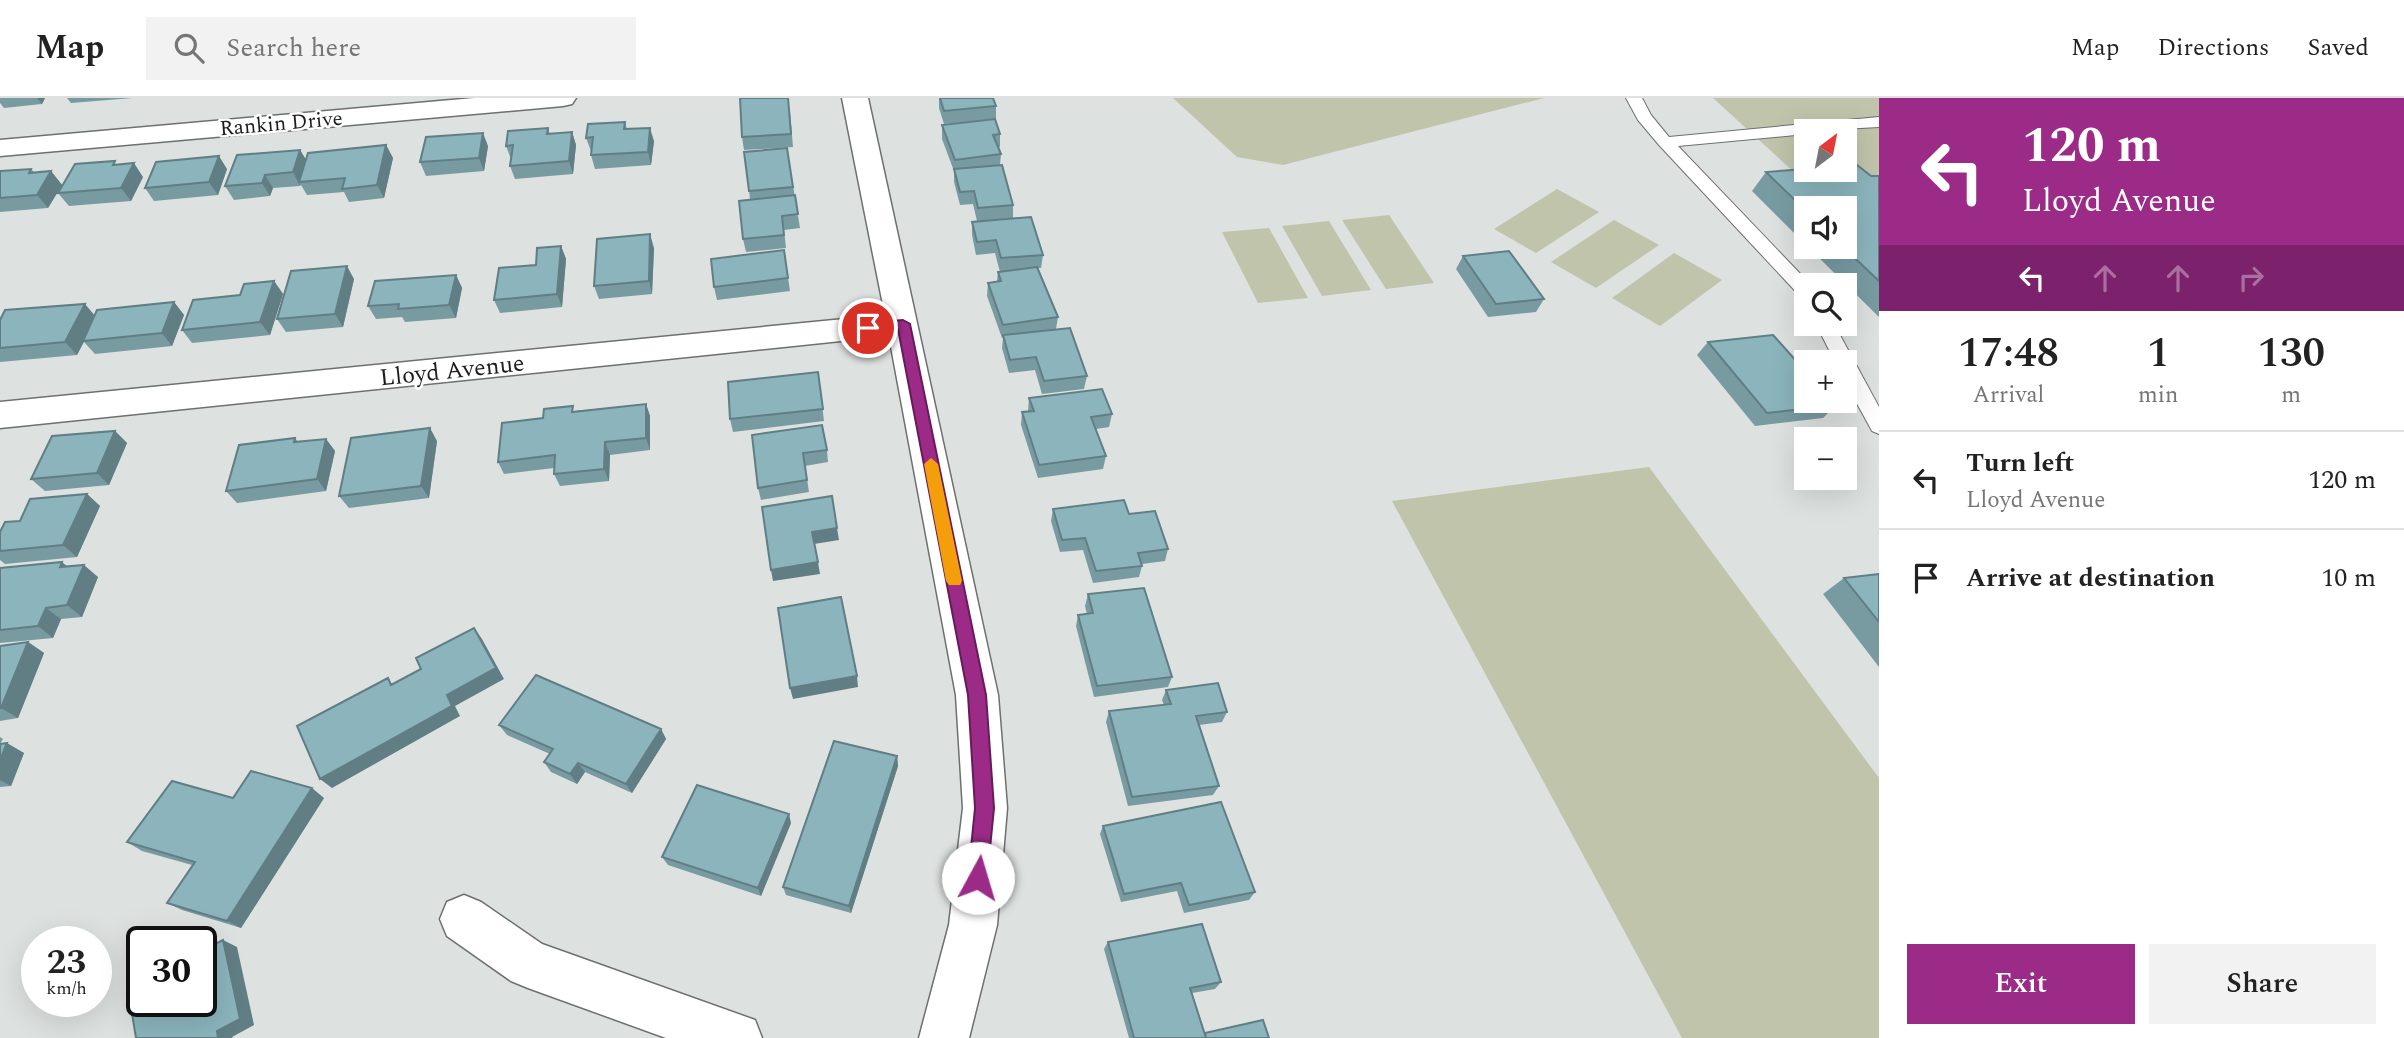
<!DOCTYPE html>
<html lang="en">
<head>
<meta charset="utf-8">
<style>
  :root { --surface:#fff; --page:#f2f2f2; --text:#222; --muted:#767676; --line:#e0e0e0; --accent:#9c2b88 }
  body { margin:0; font-family:Spectral,serif; background:var(--page); color:var(--text); height:100vh; display:flex; flex-direction:column; font-size:26px; white-space:nowrap }
  * { box-sizing:border-box; margin:0 }
  p { font-size:23px; color:var(--muted) }
  .icon { flex:none; width:38px; height:38px; fill:none; stroke:currentColor; stroke-width:2; stroke-linecap:round; stroke-linejoin:round }
  .map { position:relative; flex:1; overflow:hidden }
  .panel { display:flex; flex-direction:column; background:var(--surface); width:525px }
  .panel>* { flex:none }
  .top-card { background:#9c2b88; color:#fff; overflow:hidden }
  .needle { width:46px; rotate:32deg }
  .fabs { position:absolute; left:1794px; top:21px; display:grid; gap:14px }
  .fabs a { display:grid; place-items:center; width:63px; height:63px; border-radius:0px; background:var(--surface); box-shadow:0 7px 28px #0002; font-size:35px }
  .speed { position:absolute; left:21px; top:828px; display:flex; gap:14px; font-size:35px; font-weight:700; text-align:center }
  .speed>* { display:grid; place-content:center; width:91px; height:91px; border-radius:50%; background:var(--surface); box-shadow:0 7px 28px #0002; line-height:1 }
  .speed small { font-size:18px; font-weight:400 }
  .speed .limit { border:4px solid #111; border-radius:10px; background:#fff; color:#111 }
  .pin { position:absolute; display:grid; place-items:center; width:60px; height:60px; color:#fff; margin:-30px; border:4px solid #fff; border-radius:50%; box-shadow:0 2px 7px #0007 }
  .me { position:absolute; width:77px; margin:-38px; rotate:6deg; stroke-linejoin:round; filter:drop-shadow(0 0 5px #0008) }
  .turn { display:flex; align-items:center; gap:24px; height:147px; padding:0 28px; font-size:32px }
  .turn .icon { width:91px; height:91px; stroke-width:2.5 }
  .turn b { display:block; font-size:49px; line-height:60px }
  .lanes { display:flex; align-items:center; height:66px; padding:0 28px; background:#0003; justify-content:center; gap:35px; direction:ltr }
  .lanes .off { opacity:.35 }
  .eta { display:flex; justify-content:space-evenly; align-items:center; height:119px; text-align:center }
  .eta b { font-size:42px; font-weight:600; line-height:49px }
  .action { display:flex; gap:14px; margin-top:auto; padding:14px 28px }
  .action a { flex:1; height:80px; border-radius:0px; background:var(--accent); color:#fff; font-size:28px; font-weight:600; line-height:80px; text-align:center }
  .action a+a { background:var(--page); color:var(--text) }
  ul { padding:0; list-style:none }
  li { display:flex; align-items:center; gap:21px; height:98px; padding:0 28px; border-top:2px solid var(--line) }
  li div { flex:1 }
  li b { display:block; font-size:26px }
  li em { font-style:normal }
  header { display:flex; align-items:center; gap:42px; box-sizing:border-box; height:98px; padding:0 35px; background:var(--surface); border-bottom:2px solid var(--line) }
  header strong { font-size:33px }
  nav { display:flex; gap:38px; margin-inline-start:auto; font-size:24px }
  .search { width:490px; height:63px; background:var(--page); display:flex; align-items:center; gap:18px; box-sizing:border-box; padding:0 24px; border-radius:0px; color:var(--muted); font-size:26px }
  main { display:flex; flex:1; min-height:0 }
  .map>svg:first-child { display:block }
  .green { fill:#bfc4aa; fill-rule:evenodd }
  .lines { fill:none; stroke-linecap:round; stroke-linejoin:round }
  .lane-casing { stroke:#6c706f; stroke-width:2 }
  .street-casing { stroke:#6c706f; stroke-width:3 }
  .lane { fill:#fff; fill-rule:evenodd }
  .street { fill:#fff; fill-rule:evenodd }
  .wall { fill:#789ba2 }
  .shaded-wall { fill:#617e84 }
  .building { fill:#8bb4bc; stroke:#617e84; stroke-width:2 }
  .route { fill:#9c2b88; stroke:#651c58; stroke-width:2 }
  .slow { fill:#f59e0b }
  .labels { text-anchor:middle; stroke-width:5; stroke-linejoin:round; paint-order:stroke }
  .far-street-label { font-size:21px; fill:#1c1d1d; stroke:#fff }
  .street-label { font-size:24px; fill:#1c1d1d; stroke:#fff }
</style>
</head>
<body>
<header>
<strong>Map</strong>
<div class="search"><svg class="icon" aria-label="search" viewBox="0 0 24 24"><circle cx="10" cy="10" r="6"/><path d="M15 15l6 6"/></svg>Search here</div>
<nav><a>Map</a><a>Directions</a><a>Saved</a></nav>
</header>
<main>
<div class="map">
<svg width="1879" height="940" viewBox="0 0 1879 940">
  <rect width="100%" height="100%" fill="#dde1e0"/>
  <path class="green" d="M1173 0H1544L1283 67 1237 59Z
    M1713 0H1879V79L1808 87ZM1806 33H1844V72H1806Z
    M1557 91 1599 114 1536 155 1494 131Z
    M1389 117 1434 185 1386 191 1342 122Z
    M1614 122 1659 147 1596 190 1551 164Z
    M1329 123 1371 192 1322 198 1282 128Z
    M1269 130 1308 200 1258 205 1222 134Z
    M1674 155 1722 182 1660 228 1612 200Z
    M1649 369 1879 680V940H1682L1392 403Z"/>
  <g class="lines">
    <defs>
      <path id="lane" d="M1626 0H1642L1651 17 1669 39 1879 19V29L1806 33V36L1678 48 1811 187H1806V199L1799 197 1659 47 1638 22Z
        M1816 226H1834L1879 309V336L1872 333 1844 282V264H1835Z"/>
      <path id="street" d="M474 0H576L572 6 563 8 0 58V42Z
        M842 0H868L998 597 1007 710 997 827 969 940H919L949 827 963 710 956 597 889 238 0 330V304L885 217Z
        M464 797 481 804 542 846 755 922 762 940H666L528 890 511 883 447 838 440 821 447 804Z"/>
    </defs>
    <use href="#lane" class="lane-casing"/>
    <use href="#street" class="street-casing"/>
    <use href="#lane" class="lane"/>
    <use href="#street" class="street"/>
  </g>
  <path class="wall" d="M0 0H45L42 6 4 10 0 5Z
    M67 0H133L71 5Z
    M939 0H993L996 8V21L944 26 939 10Z
    M779 1 790 13 793 49 744 52 742 39Z
    M625 24 627 31 654 43 651 67 595 71 591 57V53L586 40Z
    M942 27 1000 36V49H998L1001 56 1000 67 1013 107V120L977 123 973 106 960 107 954 84V73L942 41Z
    M548 30 550 36 572 34 576 47 573 76 515 81 510 68 511 61 506 48Z
    M386 47 393 60 384 100 349 104 344 94 307 97 301 87 300 88 273 90 270 98 234 102 225 88 300 52 306 62Z
    M488 48 484 73 426 78 420 64Z
    M787 50 800 130 784 132 786 150 746 154 743 141 750 101 749 93Z
    M118 67 143 79 131 103 69 108 58 95Z
    M31 71 35 75 51 73 62 87 48 110 0 114V73Z
    M227 71 218 97 154 103 145 90Z
    M1766 74 1879 78V219L1808 149H1844L1806 110V147L1752 93Z
    M972 124 1043 157 1041 170H1038L1058 219 1056 231 1087 278 1084 291 1042 296 1035 272 1009 275 1002 250 1003 240H1002L987 198 988 185 997 183 998 174H1000L995 155 976 157 972 137Z
    M561 148 566 161 562 209 500 215 494 202 536 167Z
    M654 150 652 196 599 201 594 188Z
    M784 152 790 193 717 202 714 189Z
    M1463 158 1544 201 1536 214 1488 219 1456 171Z
    M456 177 462 190 456 220 405 224 402 219 376 221 368 208Z
    M354 181 343 229 286 234 277 221Z
    M274 183 283 196 270 237 192 245 182 232 240 197Z
    M174 204 184 217 172 248 95 256 84 244 77 257 0 264V222L95 217Z
    M1708 244 1836 307 1823 320 1755 328 1697 257Z
    M818 274 824 323 733 334 730 321Z
    M1029 300 1112 316 1109 329 1096 331 1106 358 1103 371 1038 380 1021 327 1022 314 1028 313Z
    M646 306 650 318V352L610 357 609 383 560 388 554 376V370L504 376 498 364 543 320 575 313Z
    M115 333 127 345 109 387 45 393 31 381Z
    M752 337 827 352 828 364 805 368 809 394 761 402 758 390Z
    M295 340 298 344 326 341 335 353 326 393 237 405 226 393Z
    M437 343 429 400 349 410 339 398Z
    M87 396 100 408 77 459 5 466 0 462V453Z
    M1053 411 1129 416 1168 451 1165 463 1142 466V468L1139 479 1093 485 1083 452 1060 454 1051 423Z
    M68 469 98 479 82 519 61 521 53 540 0 545V470Z
    M1879 476V569L1823 496 1844 480Z
    M1088 496 1172 579 1168 589 1094 599 1076 528 1078 517 1087 516 1085 508Z
    M28 544 44 555 18 620 0 623V548Z
    M1166 592 1227 614 1222 624 1199 627 1219 688 1213 697 1128 708 1106 624 1109 613 1164 607 1162 602Z
    M499 627 661 631 666 641 632 695 585 674 577 686 551 674 544 664 550 656 507 637Z
    M0 639 3 641 0 646 24 655 11 688 0 689Z
    M897 658 898 668 851 815 786 797 783 789Z
    M233 700H324L241 830 182 812 167 805 192 767 142 753 127 744Z
    M791 725 761 798 668 767 662 759Z
    M1103 728 1255 794 1249 802 1184 815 1177 793 1121 804 1100 736Z
    M1108 844 1221 884 1215 891 1192 895 1205 935 1269 940H1129L1104 851Z"/>
  <path class="shaded-wall" d="M37 0H45L42 6Z
    M650 30 654 43 651 67 648 54Z
    M572 34 576 47 573 76 569 63Z
    M483 35 488 48 484 73 479 60Z
    M386 47 393 60 384 100 377 87Z
    M300 52 308 65 299 84 300 88 293 74Z
    M219 58 227 71 218 97 209 84Z
    M134 65 143 79 131 103 121 90Z
    M51 73 62 87 48 110 37 97Z
    M265 77 273 90 270 98 262 85Z
    M650 136 654 150 652 196 649 183Z
    M561 148 566 161 562 209 557 196Z
    M347 168 354 181 343 229 335 216Z
    M456 177 462 190 456 220 449 207Z
    M274 183 283 196 270 237 260 224Z
    M174 204 184 217 172 248 162 235Z
    M85 206 96 219 77 257 65 244Z
    M646 306 650 318V352L646 340Z
    M430 330 437 343 429 400 421 388Z
    M115 333 127 345 109 387 97 375Z
    M326 341 335 353 326 393 317 381Z
    M605 344 610 357 609 383 604 371Z
    M87 396 100 408 77 459 63 447Z
    M837 430 839 442 814 446 812 434Z
    M62 464 76 476 60 469Z
    M818 464 820 476 773 483 771 472Z
    M84 467 98 479 82 519 67 507Z
    M46 510 61 521 53 540 38 528Z
    M474 530 482 541 504 581 455 608 460 618 332 690 320 681 447 597Z
    M28 544 44 555 18 620 1 610Z
    M857 578 858 589 793 601 790 590Z
    M661 631 666 641 632 695 626 686Z
    M7 645 24 655 11 688 0 682V662Z
    M897 658 898 668 851 815 849 808Z
    M578 665 585 674 577 686 570 676Z
    M312 690 324 700 241 830 227 823Z
    M789 716 791 725 761 798 758 790Z
    M223 842 237 849 254 927 232 939 233 940H218L217 933Z"/>
  <path class="building" d="M740 0H788L791 36 742 39Z
    M940 0H993L996 8 944 13Z
    M995 21 1000 36 993 37 1001 56 955 62 942 27Z
    M625 24 624 31 650 30 648 54 591 57 593 39 586 40 588 26Z
    M548 30 547 36 572 34 569 63 510 68 513 47 506 48 508 33Z
    M483 35 479 60 420 64 426 39Z
    M386 47 377 87 342 91 345 80 299 84 308 55Z
    M787 50 793 89 749 93 744 54Z
    M300 52 293 74 265 77 262 85 225 88 237 57Z
    M219 58 209 84 145 90 156 64Z
    M115 63 113 67 134 65 121 90 58 95 75 66Z
    M1002 67 1013 107 978 110 974 93 960 94 954 71Z
    M1857 67 1871 78H1879V183L1843 149H1844V110H1806V113L1766 74 1806 71 1844 72V68Z
    M31 71 29 75 51 73 37 97 0 100V73Z
    M795 97 798 116 782 118 784 137 743 141 739 103Z
    M1031 119 1043 157 1001 160 996 142 977 144 972 124Z
    M650 136 649 183 594 188 597 141Z
    M561 148 557 196 494 202 499 170 536 167 537 150Z
    M784 152 788 180 714 189 711 161Z
    M1509 153 1544 201 1496 206 1463 158Z
    M347 168 335 216 277 221 291 173Z
    M1037 169 1058 219 1003 227 988 185 1001 183 998 174Z
    M456 177 449 207 398 211 399 206 368 208 375 183Z
    M274 183 260 224 182 232 193 202 240 197 244 186Z
    M174 204 162 235 83 243 97 212Z
    M85 206 65 244 0 250V222L5 212Z
    M1070 230 1087 278 1044 283 1036 259 1010 262 1003 237Z
    M1773 237 1806 274V303H1832L1836 307 1767 315 1708 244Z
    M818 274 823 311 730 321 728 284Z
    M1102 291 1112 316 1091 319 1106 358 1039 367 1022 314 1034 313 1029 300Z
    M646 306V340L605 344 604 371 554 376 555 357 498 364 502 325 543 320 544 311 573 308 572 314Z
    M822 327 827 352 803 355 807 382 758 390 752 337Z
    M430 330 421 388 339 398 351 340Z
    M115 333 97 375 31 381 52 338Z
    M295 340 294 344 326 341 317 381 226 393 239 347Z
    M87 396 63 447 0 453V434L5 424 20 423 30 401Z
    M832 398 837 430 812 434 818 464 771 472 762 409Z
    M1124 402 1129 416 1155 413 1168 451 1138 455 1142 468 1096 473 1085 440 1062 442 1053 411Z
    M62 464 60 469 84 467 67 507 46 510 38 528 0 532V470Z
    M1879 476V524L1844 480Z
    M1144 490 1172 579 1097 588 1078 517 1093 515 1088 496Z
    M841 499 857 578 790 590 778 510Z
    M474 530 496 570 447 597 452 608 320 681 297 628 388 580 391 587 421 571 416 560Z
    M28 544 1 610H0V548Z
    M536 577 661 631 626 686 578 665 570 676 544 664 553 651 499 627Z
    M1218 585 1227 614 1196 618 1219 688 1132 699 1109 613 1171 606 1166 592Z
    M834 643 897 658 849 808 783 789Z
    M7 645 0 662V646Z
    M251 673 312 690 227 823 167 805 195 764 127 744 172 683 233 700Z
    M697 687 789 716 758 790 662 759Z
    M1221 704 1255 794 1189 807 1181 785 1124 796 1103 728Z
    M1202 826 1221 884 1190 890 1206 940H1134L1108 844Z
    M223 842 240 921 217 933 218 940H136L128 891 142 884V903H201V853Z
    M1263 922 1269 940H1206L1205 935Z"/>
  <path class="route" d="M903 222 910 226 986 597 994 710 987 780 985 787 978 790 971 787 968 780 975 710 968 597 898 231 868 234 862 230 868 225Z"/>
  <path class="slow" d="M931 360 938 366 962 483 960 487H949L946 483 924 366Z"/>
  <g class="labels">
    <g class="far-street-label">
      <text transform="translate(281 25) rotate(-5)" y="7">Rankin Drive</text>
    </g>
    <g class="street-label">
      <text transform="translate(452 272) rotate(-6)" y="8">Lloyd Avenue</text>
    </g>
  </g>
</svg>
<div class="fabs">
<a><svg class="needle" viewBox="-14 -14 28 28"><path d="M0-13l5 13h-10z" fill="#e53935"/><path d="M0 13l5-13h-10z" fill="#767676"/></svg></a>
<a><svg class="icon" aria-label="sound" viewBox="0 0 24 24"><path d="M4 9h4l5-4v14l-5-4H4zM17 9q2 3 0 6"/></svg></a>
<a><svg class="icon" aria-label="search" viewBox="0 0 24 24"><circle cx="10" cy="10" r="6"/><path d="M15 15l6 6"/></svg></a>
<a>+</a>
<a>−</a>
</div>
<div class="speed"><div>23<small>km/h</small></div><div class="limit">30</div></div>
<div class="pin" style="left:868px;top:230px;background:#d93025"><svg class="icon" aria-label="arrive" viewBox="0 0 24 24"><path d="M6 21V4h12l-3 4 3 4H6"/></svg></div>
<svg class="me" style="left:978px;top:780px" viewBox="-20 -20 40 40"><circle r="19" fill="#fff"/><path d="M0-13L10 11 0 6-10 11z" fill="#9c2b88"/></svg>
</div>
<section class="panel">
<div class="top-card">
<div class="turn"><svg class="icon" aria-label="left" viewBox="0 0 24 24"><path d="M17 20v-9H6M10 6l-5 5 5 5"/></svg><div><b>120 m</b>Lloyd Avenue</div></div>
<div class="lanes"><svg class="icon" aria-label="left" viewBox="0 0 24 24"><path d="M17 20v-9H6M10 6l-5 5 5 5"/></svg><svg class="icon off" aria-label="ahead" viewBox="0 0 24 24"><path d="M12 20V5M6 11l6-6 6 6"/></svg><svg class="icon off" aria-label="ahead" viewBox="0 0 24 24"><path d="M12 20V5M6 11l6-6 6 6"/></svg><svg class="icon off" aria-label="right" viewBox="0 0 24 24"><path d="M7 20v-9h11M14 6l5 5-5 5"/></svg></div>
</div>
<div class="eta">
<div><b>17:48</b><p>Arrival</p></div>
<div><b>1</b><p>min</p></div>
<div><b>130</b><p>m</p></div>
</div>
<ul>
<li><svg class="icon" aria-label="left" viewBox="0 0 24 24"><path d="M17 20v-9H6M10 6l-5 5 5 5"/></svg><div><b>Turn left</b><p>Lloyd Avenue</p></div><em>120 m</em></li>
<li><svg class="icon" aria-label="arrive" viewBox="0 0 24 24"><path d="M6 21V4h12l-3 4 3 4H6"/></svg><div><b>Arrive at destination</b></div><em>10 m</em></li>
</ul>
<div class="action"><a>Exit</a><a>Share</a></div>
</section>
</main>
</body>
</html>
